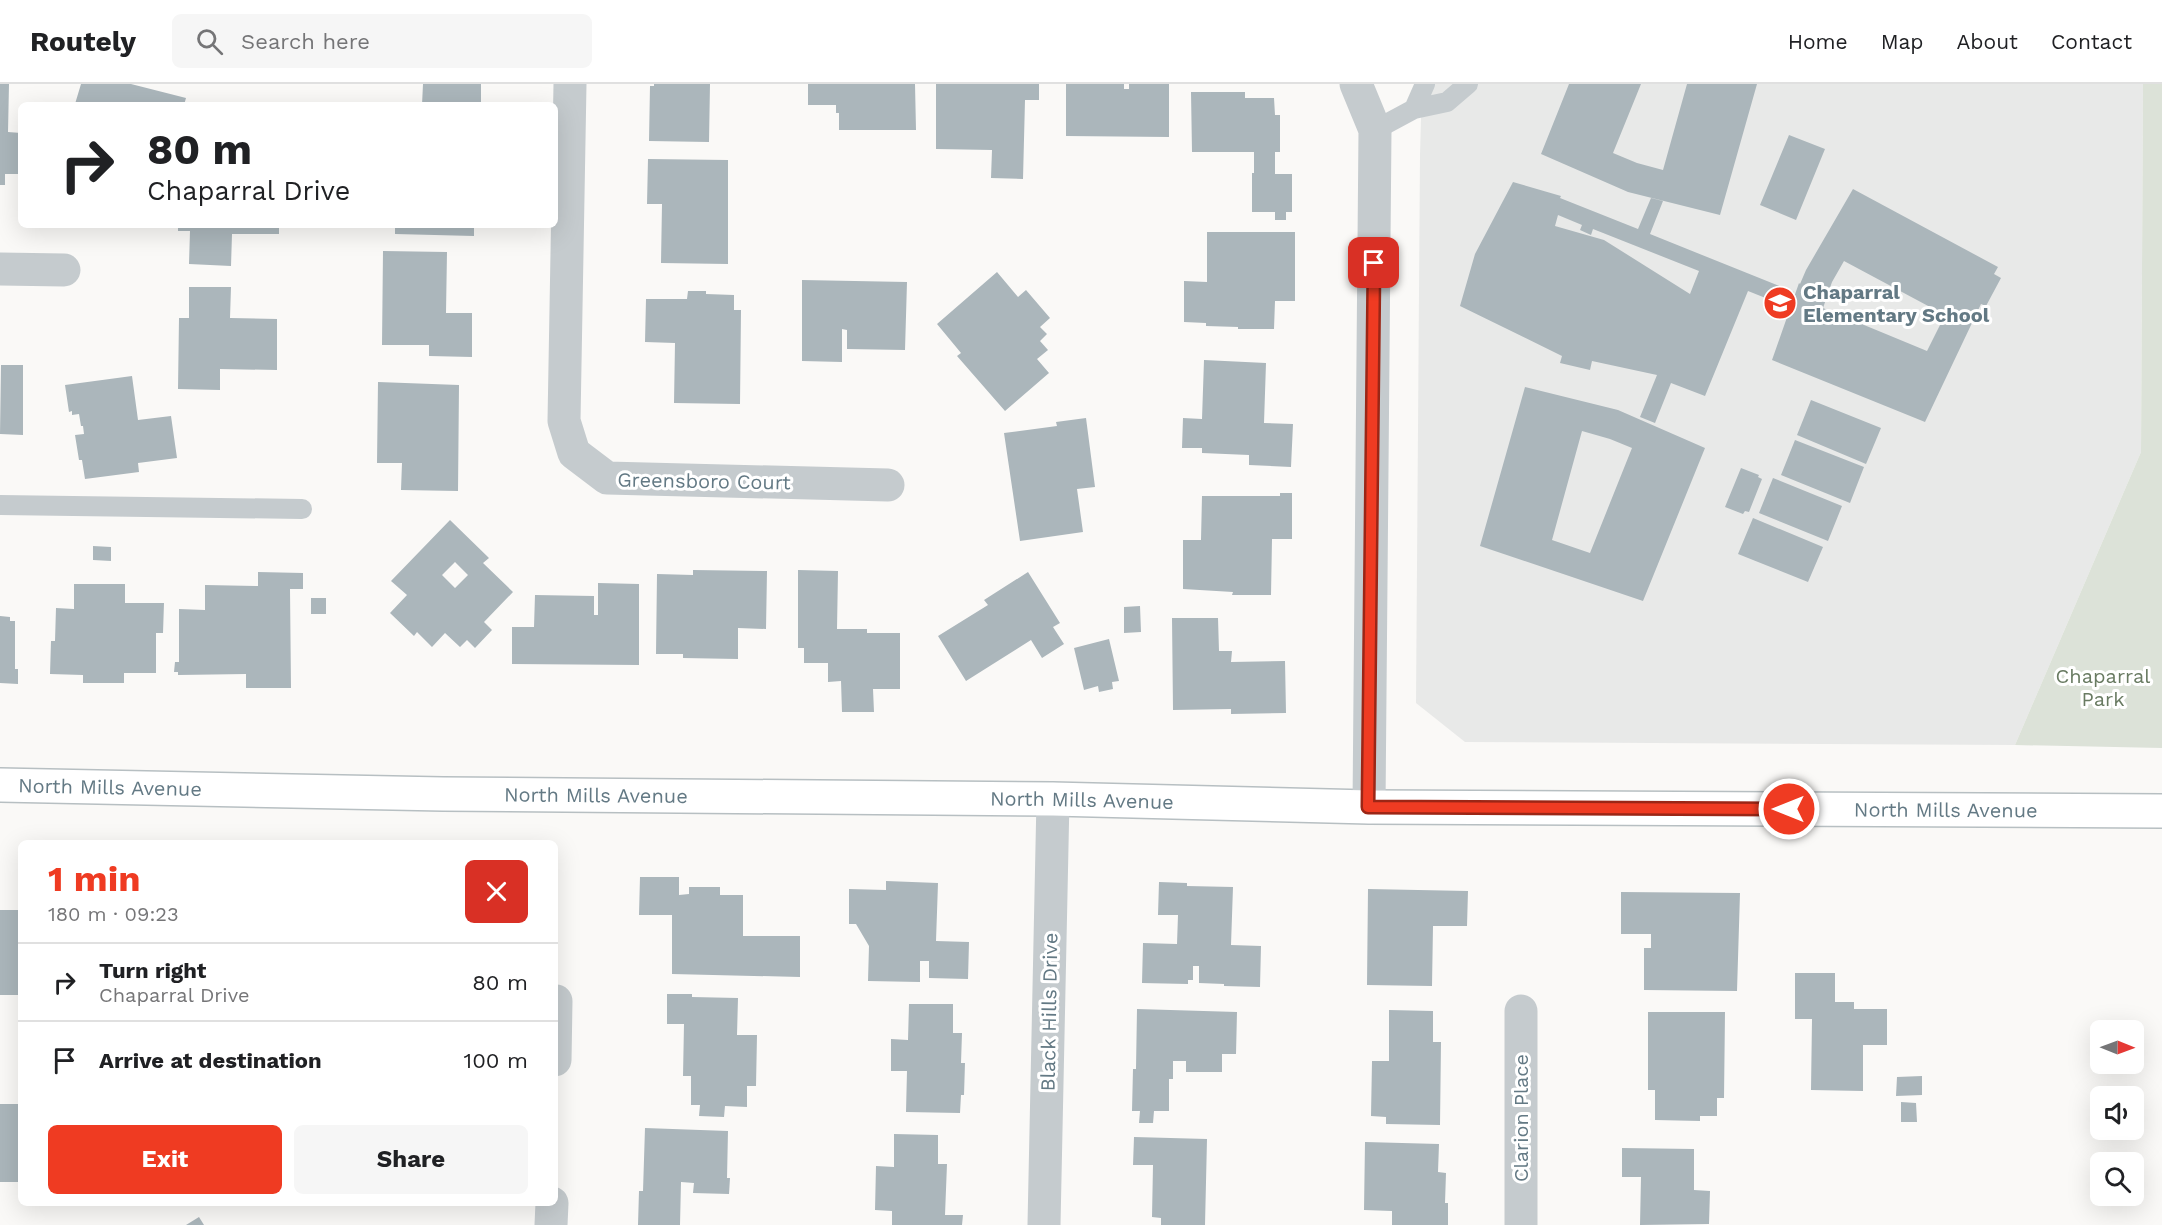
<!DOCTYPE html>
<html lang="en">
<head>
<meta charset="utf-8">
<style>
  :root { --surface:#fff; --page:#f6f6f6; --text:#202124; --muted:#757577; --line:#e0e0e0; --accent:#ef3b22 }
  body { margin:0; font-family:"Work Sans",sans-serif; background:var(--page); color:var(--text); height:100vh; display:flex; flex-direction:column; font-size:22px; white-space:nowrap }
  * { box-sizing:border-box; margin:0 }
  p { font-size:20px; color:var(--muted) }
  .icon { flex:none; width:33px; height:33px; fill:none; stroke:currentColor; stroke-width:2; stroke-linecap:round; stroke-linejoin:round }
  .map { position:relative; flex:1; overflow:hidden }
  .panel { position:absolute; left:18px; top:756px; width:540px; height:366px; display:flex; flex-direction:column; background:var(--surface); border-radius:9px; box-shadow:0 6px 24px #0002 }
  .panel>* { flex:none }
  .hud { position:absolute; left:18px; top:18px; width:540px; height:126px; border-radius:9px; box-shadow:0 6px 24px #0002; background:#fff; color:var(--text); overflow:hidden }
  .needle { width:39px; rotate:91deg }
  .fabs { position:absolute; left:2090px; top:936px; display:grid; gap:12px }
  .fabs a { display:grid; place-items:center; width:54px; height:54px; border-radius:9px; background:var(--surface); box-shadow:0 6px 24px #0002; font-size:30px }
  .pin { position:absolute; display:grid; place-items:center; width:51px; height:51px; color:#fff; margin:-26px; border-radius:12px; box-shadow:0 3px 9px #0006 }
  .me { position:absolute; width:66px; margin:-33px; rotate:270deg; stroke-linejoin:round; filter:drop-shadow(0 0 4px #0008) }
  .turn { display:flex; align-items:center; gap:21px; height:126px; padding:0 30px; font-size:27px }
  .turn .icon { width:78px; height:78px; stroke-width:2.5 }
  .turn b { display:block; font-size:42px; line-height:51px }
  .round { display:grid; place-items:center; flex:none; width:63px; height:63px; border-radius:9px; background:var(--page) }
  .summary { display:flex; align-items:center; justify-content:space-between; height:102px; padding:0 30px }
  h1 { font-size:36px; font-weight:700; line-height:45px; color:var(--accent) }
  .action { display:flex; gap:12px; margin-top:auto; padding:12px 30px }
  .action a { flex:1; height:69px; border-radius:9px; background:var(--accent); color:#fff; font-size:24px; font-weight:700; line-height:69px; text-align:center }
  .action a+a { background:var(--page); color:var(--text) }
  ul { padding:0; list-style:none }
  li { display:flex; align-items:center; gap:18px; height:78px; padding:0 30px; border-top:2px solid var(--line) }
  li div { flex:1 }
  li b { display:block; font-size:22px }
  li em { font-style:normal }
  header { display:flex; align-items:center; gap:36px; box-sizing:border-box; height:84px; padding:0 30px; background:var(--surface); border-bottom:2px solid var(--line) }
  header strong { font-size:28px }
  nav { display:flex; gap:33px; margin-inline-start:auto; font-size:21px }
  .search { width:420px; height:54px; background:var(--page); display:flex; align-items:center; gap:15px; box-sizing:border-box; padding:0 21px; border-radius:9px; color:var(--muted); font-size:22px }
  .map>svg:first-child { display:block }
  .built { fill:#e8e9e8 }
  .green { fill:#dce2d8 }
  .building { fill:#abb6bb; fill-rule:evenodd }
  .lines { fill:none; stroke-linecap:round; stroke-linejoin:round }
  .secondary-casing { stroke:#b7bfc2; stroke-width:36 }
  .service { stroke:#c5cbce; stroke-width:20 }
  .minor { stroke:#c5cbce; stroke-width:33 }
  .secondary { stroke:#fff; stroke-width:33 }
  .route-casing { stroke:#9b2616; stroke-width:15 }
  .route { stroke:#ef3b22; stroke-width:10 }
  .labels { text-anchor:middle; stroke-width:6; stroke-linejoin:round; paint-order:stroke }
  .poi-label { font-size:20px; font-weight:bold; fill:#637984; stroke:#fff; text-anchor:start }
  .street-label { font-size:20px; fill:#637984; stroke:#fff }
  .park-label { font-size:20px; fill:#697b62; stroke:#fff }
</style>
</head>
<body>
<header>
<strong>Routely</strong>
<div class="search"><svg class="icon" aria-label="search" viewBox="0 0 24 24"><circle cx="10" cy="10" r="6"/><path d="M15 15l6 6"/></svg>Search here</div>
<nav><a>Home</a><a>Map</a><a>About</a><a>Contact</a></nav>
</header>
<div class="map">
<svg width="2162" height="1141" viewBox="0 0 2162 1141">
  <rect width="100%" height="100%" fill="#faf9f7"/>
  <path class="built" d="M1422 0H2143L2141 368 2015 661 1465 658 1416 619 1420 71Z"/>
  <path class="green" d="M2143 0H2162V664L2015 661 2141 368Z"/>
  <path class="building" d="M0 0H9L8 48 21 49V90H5V101H0Z
    M81 0H131L186 14 184 21H77L75 20Z
    M423 0H481V21H422Z
    M654 0H710L709 58 649 57 650 2H654Z
    M808 0H915L916 46H839V29H836V21H808Z
    M936 0H1039V16H1025L1023 95 991 94 992 66 936 65Z
    M1066 0H1124V5H1129V0H1169V53L1066 52Z
    M1569 0H1641L1613 69 1637 79 1663 86 1687 0H1757L1720 131 1628 108 1541 70Z
    M1191 8H1245V14H1274L1275 31H1280V68H1275V90H1292V128H1286V136H1275V128H1252V89H1254V68H1192Z
    M1789 51 1825 65 1796 136 1760 121Z
    M648 75 728 76V180L661 179 662 120H647Z
    M1513 98 1561 112 1560 114 1638 145 1651 114 1663 117 1650 150 1794 208 1788 223 1748 207 1705 312 1671 299 1655 339 1640 333 1657 291 1592 277 1590 286 1560 279 1562 272 1460 222 1475 170ZM1558 131 1582 141 1580 146 1591 151 1593 145 1699 187 1690 210 1604 156 1555 142Z
    M1853 105 1998 183 1994 190 2001 194 1986 222 1981 220 1925 338 1772 276 1799 199 1800 200 1806 186ZM1844 177 1945 231 1927 267 1823 224 1832 198Z
    M178 141H279V150H232L231 182 189 180 190 147H178Z
    M395 141H474V152L395 150Z
    M1207 148H1295V217H1275L1274 245H1238V243L1206 242V239L1184 238V197L1207 198Z
    M383 167 447 168 446 229H472V273L429 272V261H382Z
    M997 188 1018 213 1026 206 1050 234 1040 243 1047 250 1040 257 1048 266 1037 275 1049 289 1005 327 957 272 961 269 937 240Z
    M802 196 907 198 905 266 847 265V246L842 245V278L802 277Z
    M189 203H231L230 234 277 235V286L220 285V306L178 305 179 234H189Z
    M688 207H706V210L734 211V226H741L740 320 674 319 675 259 645 258 646 215H687Z
    M1204 276 1266 279 1264 339 1293 340 1291 383 1249 381V371L1202 369V364H1182L1183 334 1202 335Z
    M1 281H23V351L0 350Z
    M132 292 138 336 171 332 177 374 138 379 139 388 85 395 82 376H79L75 351 84 350 83 342H81L79 330 72 331V327L69 328 65 301Z
    M378 298 459 301 458 407 401 406 402 379H377Z
    M1525 303 1618 326 1705 364 1643 517 1480 462ZM1582 347 1610 355 1632 364 1590 469 1552 456Z
    M1811 316 1881 344 1866 380 1797 351Z
    M1086 334 1095 403 1077 405 1083 448 1020 457 1004 349 1057 342 1056 338Z
    M1795 356 1864 383 1850 419 1781 391Z
    M1741 384 1759 391 1758 393 1762 395 1749 428 1745 427 1743 430 1725 423Z
    M1773 394 1842 422 1828 457 1759 429Z
    M1280 409H1292V455H1272L1271 511H1232L1233 508 1183 505V456H1201L1202 412H1280Z
    M1753 434 1823 463 1808 498 1738 470Z
    M450 436 489 474 483 479 513 508 484 538 492 546 475 564 467 556 460 563 445 549 432 563 417 548 414 552 390 529 407 511 391 497ZM455 478 468 491 455 504 442 491Z
    M93 462 111 463V477L93 476Z
    M693 486 767 487 766 545 738 544V575L683 574V570H656L657 490 693 491Z
    M798 486 838 487 837 545H867V549H900V605H873L874 628H842L841 597 828 598V579H804V564H798Z
    M258 488 303 489V505H290L291 604H246V590L178 591V588H174L175 578H179V525L205 526V501L258 502Z
    M1028 488 1060 539 1053 543 1064 560 1042 574 1031 556 966 597 938 552 988 521 984 516Z
    M598 499 639 500V581L512 580V543H534L535 511 594 512V531H598Z
    M74 500H125V519H164L163 549H156V589H124V599H83V591L50 590 51 557H55L56 524 74 525Z
    M311 514H326V530H311Z
    M1140 522 1141 548 1124 549V523Z
    M0 532 10 533V537H15V585H18V600L0 599Z
    M1172 534H1218L1219 567H1232L1231 578 1285 577 1286 629 1231 630V625L1173 626Z
    M1109 555 1119 597 1112 598 1113 605 1099 608 1098 602 1084 606 1074 564Z
    M640 793H679V811L689 810V803H720V811H743V852H800V893L672 890V831H639Z
    M886 797 938 799 936 857 969 858 968 895 929 894V877H920V898L868 897 869 862 856 840H849V805L886 806Z
    M1159 798 1187 799V802L1233 803 1231 861 1261 862 1260 903 1224 902V900L1199 899V882H1193V896H1188V900L1142 899 1143 859 1177 860 1178 831H1158Z
    M1368 805 1468 807 1467 842H1433L1432 902 1367 901Z
    M1621 808 1740 809 1737 907 1644 906V864H1651V850H1621Z
    M0 826H21V911H0Z
    M1795 889H1835V918H1854V925H1887V961H1863V1007L1811 1006 1812 935H1795Z
    M667 910H692V913L738 914 737 951H757L756 1002H747V1023L725 1022 724 1033 699 1032 700 1021H691V992H683L684 940H667Z
    M909 920H953V949H962L961 979H965L964 1011H961L960 1029 906 1028 907 987H891V955L908 956Z
    M1137 925 1237 928 1236 970H1222V988H1186V977H1173V995H1169V1027H1154L1153 1039H1139L1140 1027H1132L1133 985H1136Z
    M1389 926 1433 927V958H1441L1440 1041 1386 1040V1033L1371 1032 1372 977H1389Z
    M1648 928H1725L1724 1014H1717V1032H1700V1037L1655 1036V1006H1648Z
    M1922 992V1011L1896 1012 1897 993Z
    M1901 1018 1916 1019 1917 1038H1901Z
    M0 1020H21V1098H0Z
    M645 1044 728 1047 727 1094H730L729 1110 693 1109 694 1099 681 1098 680 1141H638L639 1107H643Z
    M894 1050 938 1051V1080H947L945 1131H963L962 1141H892V1127L875 1126 876 1082 894 1083Z
    M1134 1053 1207 1055 1205 1141H1161V1134L1152 1133 1153 1081H1133Z
    M1365 1058 1439 1060 1438 1088 1446 1089 1445 1119H1448V1141H1392V1127L1364 1126Z
    M1622 1064 1694 1065V1106L1710 1107 1709 1140 1640 1141 1641 1093H1622Z
    M199 1133 204 1141H186Z"/>
  <g class="lines">
    <defs>
      <g id="secondary">
        <path id="s1" d="M0 701 443 710 1053 715 1369 723 2162 727"/>
      </g>
    </defs>
    <use href="#secondary" class="secondary-casing"/>
    <path class="service" d="M1414 25 1425 0
      M1375 46 1414 25 1447 18 1468 0
      M0 421 302 425"/>
    <path class="minor" d="M570 0 564 337 574 369 607 394 888 401
      M1356 0 1375 46 1369 723
      M0 185 64 186
      M555 976 556 917
      M551 1141 552 1119
      M1044 1141 1053 715
      M1521 1141V927"/>
    <use href="#secondary" class="secondary"/>
  </g>
  <g class="lines">
    <defs>
      <path id="route" d="M1374 179 1368 723 1789 725"/>
    </defs>
    <use href="#route" class="route-casing"/>
    <use href="#route" class="route"/>
  </g>
  <defs>
    <symbol id="school-disc" viewBox="-11 -11 22 22"><circle r="9.5" fill="#ef3b22" stroke="#fff"/><path d="M0-5L7-2L0 1L-7-2ZM-4 1L0 2.5L4 1V4Q0 6-4 4Z" fill="#fff"/></symbol>
  </defs>
  <g fill-rule="evenodd">
    <use href="#school-disc" x="1761" y="200" width="38" height="38"/>
  </g>
  <g class="labels">
    <g class="poi-label">
      <text x="1803" y="215">Chaparral<tspan x="1803" dy="23">Elementary School</tspan></text>
    </g>
    <g class="street-label">
      <text transform="translate(704 397) rotate(1)" y="7">Greensboro Court</text>
      <text dy="7" stroke="none"><textPath href="#s1" startOffset="110">North Mills Avenue</textPath></text>
      <text dy="7" stroke="none"><textPath href="#s1" startOffset="596">North Mills Avenue</textPath></text>
      <text dy="7" stroke="none"><textPath href="#s1" startOffset="1082">North Mills Avenue</textPath></text>
      <text dy="7" stroke="none"><textPath href="#s1" startOffset="1946">North Mills Avenue</textPath></text>
      <text transform="translate(1049 928) rotate(-89)" y="7">Black Hills Drive</text>
      <text transform="translate(1521 1034) rotate(-90)" y="7">Clarion Place</text>
    </g>
    <g class="park-label">
      <text x="2103" y="599">Chaparral<tspan x="2103" dy="23">Park</tspan></text>
    </g>
  </g>
</svg>
<div class="fabs">
<a><svg class="needle" viewBox="-14 -14 28 28"><path d="M0-13l5 13h-10z" fill="#e53935"/><path d="M0 13l5-13h-10z" fill="#757577"/></svg></a>
<a><svg class="icon" aria-label="sound" viewBox="0 0 24 24"><path d="M4 9h4l5-4v14l-5-4H4zM17 9q2 3 0 6"/></svg></a>
<a><svg class="icon" aria-label="search" viewBox="0 0 24 24"><circle cx="10" cy="10" r="6"/><path d="M15 15l6 6"/></svg></a>
</div>
<div class="pin" style="left:1374px;top:179px;background:#d93025"><svg class="icon" aria-label="arrive" viewBox="0 0 24 24"><path d="M6 21V4h12l-3 4 3 4H6"/></svg></div>
<svg class="me" style="left:1789px;top:725px" viewBox="-20 -20 40 40"><circle r="17" fill="#ef3b22" stroke="#fff" stroke-width="3"/><path d="M0-11L8 9 0 5-8 9z" fill="#fff"/></svg>
<div class="hud">
<div class="turn"><svg class="icon" aria-label="right" viewBox="0 0 24 24"><path d="M7 20v-9h11M14 6l5 5-5 5"/></svg><div><b>80 m</b>Chaparral Drive</div></div>
</div>
<section class="panel">
<div class="summary"><div><h1>1 min</h1><p>180 m · 09:23</p></div><a class="round" style="background:#d93025;color:#fff"><svg class="icon" aria-label="close" viewBox="0 0 24 24"><path d="M6 6l12 12M18 6L6 18"/></svg></a></div>
<ul>
<li><svg class="icon" aria-label="right" viewBox="0 0 24 24"><path d="M7 20v-9h11M14 6l5 5-5 5"/></svg><div><b>Turn right</b><p>Chaparral Drive</p></div><em>80 m</em></li>
<li><svg class="icon" aria-label="arrive" viewBox="0 0 24 24"><path d="M6 21V4h12l-3 4 3 4H6"/></svg><div><b>Arrive at destination</b></div><em>100 m</em></li>
</ul>
<div class="action"><a>Exit</a><a>Share</a></div>
</section>
</div>
</body>
</html>
